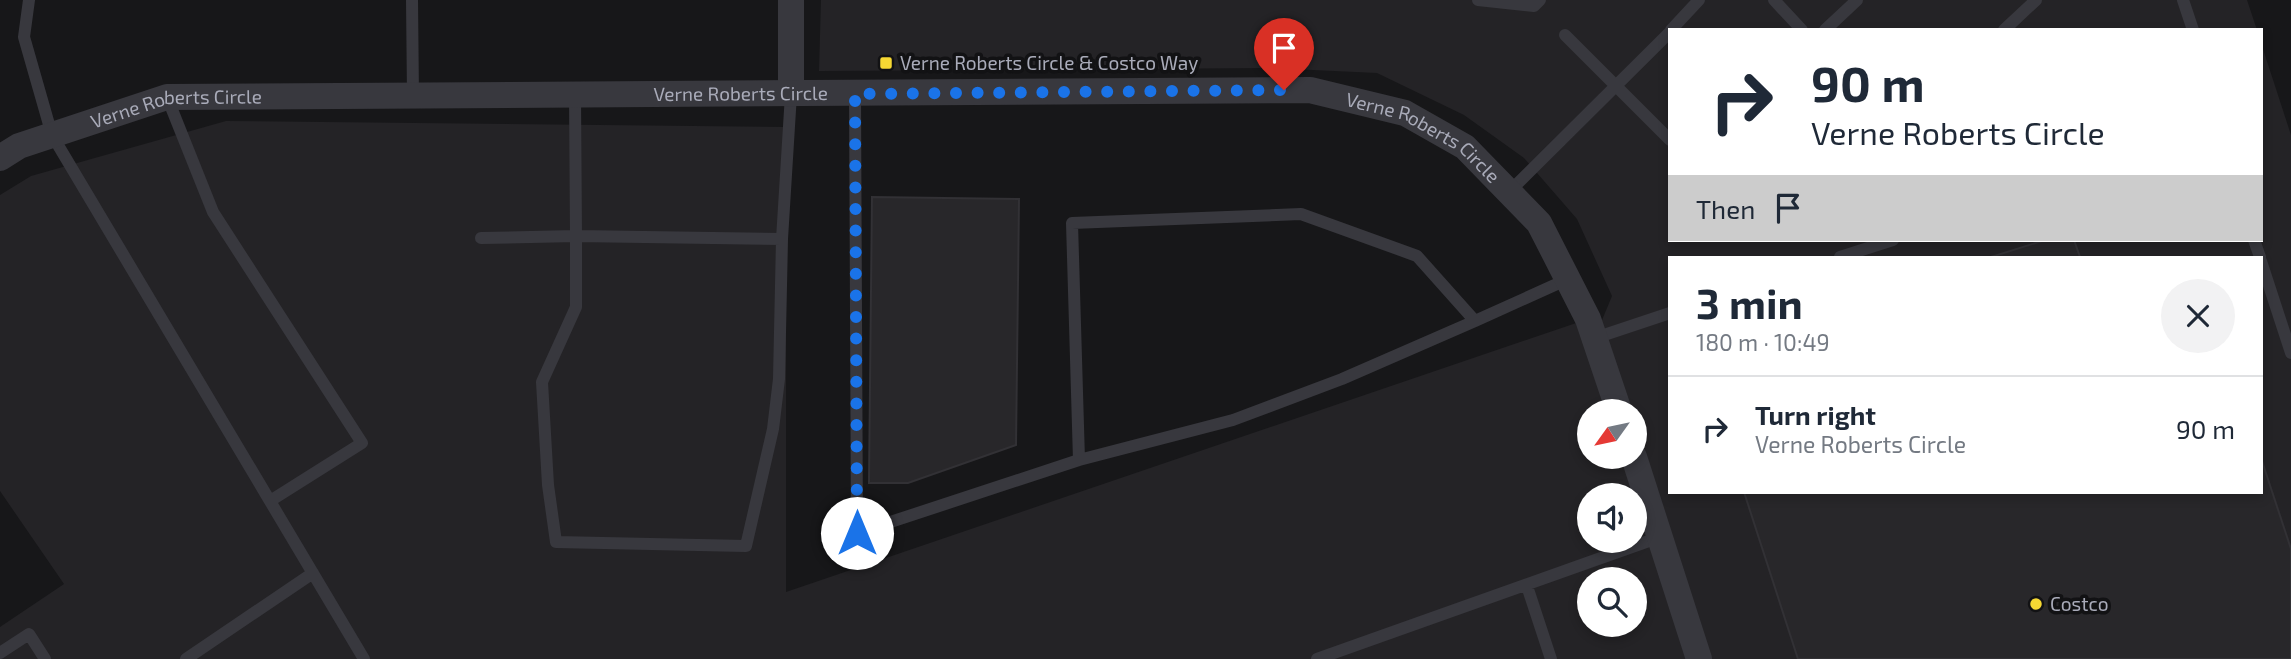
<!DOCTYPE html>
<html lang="en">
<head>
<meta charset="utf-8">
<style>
  :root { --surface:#fff; --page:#f2f2f3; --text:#1f2937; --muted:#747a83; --line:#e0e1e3 }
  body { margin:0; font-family:"Exo 2",sans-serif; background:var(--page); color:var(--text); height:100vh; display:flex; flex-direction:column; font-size:26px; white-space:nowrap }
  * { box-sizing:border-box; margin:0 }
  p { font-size:23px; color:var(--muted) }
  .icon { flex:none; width:38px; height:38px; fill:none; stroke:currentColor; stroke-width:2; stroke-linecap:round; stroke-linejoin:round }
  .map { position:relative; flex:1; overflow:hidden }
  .details { position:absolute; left:1668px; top:256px; width:595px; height:238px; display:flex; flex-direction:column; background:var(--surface); border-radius:0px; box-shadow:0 4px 10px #0003 }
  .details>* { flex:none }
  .guide { position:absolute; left:1668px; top:28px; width:595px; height:214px; border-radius:0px; box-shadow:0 4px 10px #0003; background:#fff; color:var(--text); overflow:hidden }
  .needle { width:46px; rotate:237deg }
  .tools { position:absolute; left:1577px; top:399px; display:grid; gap:14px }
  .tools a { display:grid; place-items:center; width:70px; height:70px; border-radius:50%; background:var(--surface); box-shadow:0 4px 10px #0003; font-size:35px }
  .pin { position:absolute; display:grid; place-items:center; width:60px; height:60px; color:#fff; margin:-72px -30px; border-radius:50% 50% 50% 0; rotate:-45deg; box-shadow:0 0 7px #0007 }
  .pin .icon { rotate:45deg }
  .me { position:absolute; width:77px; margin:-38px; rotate:0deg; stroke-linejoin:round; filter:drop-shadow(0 0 5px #0008) }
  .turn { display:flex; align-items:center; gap:24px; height:147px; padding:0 28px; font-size:32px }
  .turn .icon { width:91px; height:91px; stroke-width:2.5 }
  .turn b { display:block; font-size:49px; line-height:60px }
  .then { display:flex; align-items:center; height:66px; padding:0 28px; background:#0003; gap:14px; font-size:26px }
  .round { display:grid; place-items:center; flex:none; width:74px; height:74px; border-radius:37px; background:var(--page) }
  .head { display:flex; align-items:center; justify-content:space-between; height:119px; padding:0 28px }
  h1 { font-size:42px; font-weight:700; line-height:52px }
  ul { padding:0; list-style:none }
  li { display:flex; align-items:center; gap:21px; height:105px; padding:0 28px; border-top:2px solid var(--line) }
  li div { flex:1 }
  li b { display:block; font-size:26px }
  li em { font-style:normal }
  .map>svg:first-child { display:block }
  .built { fill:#242326; fill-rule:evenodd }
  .building { fill:#28272a; stroke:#323135; stroke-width:2 }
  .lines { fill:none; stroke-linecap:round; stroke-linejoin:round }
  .lane { stroke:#38383e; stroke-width:12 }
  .street { stroke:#38383e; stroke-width:26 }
  .route { stroke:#1a73e8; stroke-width:12; stroke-dasharray:0 21.6 }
  .poi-dot { fill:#f6d833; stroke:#121214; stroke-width:2.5 }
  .labels { text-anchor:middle; stroke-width:7; stroke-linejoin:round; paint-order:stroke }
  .poi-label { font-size:19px; fill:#a9abb9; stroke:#121214; text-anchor:start }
  .street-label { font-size:19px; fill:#a9abb9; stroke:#121214 }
</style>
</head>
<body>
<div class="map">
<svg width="2291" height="659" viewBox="0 0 2291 659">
  <rect width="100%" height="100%" fill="#171719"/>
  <path class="built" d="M821 0H2247L2257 30H1670V240H2261V43L2291 135V659H0V627L64 584 0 491V195L31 176 226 121 786 127V592L1588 319 1595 337 1612 296 1577 219 1524 158 1464 115 1377 73 1268 68 819 71ZM1670 257H2261V492H1670ZM1589 411H1634V457H1589ZM1589 495H1634V541H1589ZM1589 579H1634V625H1589Z"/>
  <path class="building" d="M872 197 1019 199 1016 445 908 483H869Z
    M2045 240H2074L2080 257H1991Z
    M2261 458 2291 549V659H1798L1744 492H2261Z"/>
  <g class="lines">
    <path class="lane" d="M29 0 24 37 52 135 364 659
      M412 0 413 96
      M1478 0 1534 6 1540 0
      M1774 0 1802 30
      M2183 0 2193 30
      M1671 30 1699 0
      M1825 30 1857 0
      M2004 30 2036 0
      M1565 35 1670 140
      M855 94 857 533 1079 460 1072 223 1301 214 1417 256 1475 321 1568 279
      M575 95 576 236 782 239 791 94
      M167 97 213 212 362 443 270 501
      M1509 192 1670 32
      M481 238 576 236V307L542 382 548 485 556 542 746 546 773 429 779 379 782 239
      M2254 240 2260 257
      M1840 257 1893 240
      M2261 261 2291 353
      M1595 338 1670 313
      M1079 460 1233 420 1342 379 1475 321
      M1527 586 1551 659
      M0 653 29 634 45 659
      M186 659 313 573
      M1317 659 1660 537"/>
    <g class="street">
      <path d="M791 0V94"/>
      <path id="s1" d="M0 158 19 146 167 97 1310 90 1405 113 1465 147 1539 223 1588 319 1619 411"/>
      <path d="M1634 457 1699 659"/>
    </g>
  </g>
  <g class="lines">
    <path class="route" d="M857 533 855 94 1284 90"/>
  </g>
  <g class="poi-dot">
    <rect x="879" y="56" width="14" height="14" rx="3.5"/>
    <circle cx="2036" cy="604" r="7"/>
  </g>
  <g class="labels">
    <g class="poi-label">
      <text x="900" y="70">Verne Roberts Circle &amp; Costco Way</text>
      <text x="2050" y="611">Costco</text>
    </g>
    <g class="street-label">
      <text dy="7" stroke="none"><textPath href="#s1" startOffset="752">Verne Roberts Circle</textPath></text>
      <text dy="7" stroke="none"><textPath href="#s1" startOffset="186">Verne Roberts Circle</textPath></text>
      <text dy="7" stroke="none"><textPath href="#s1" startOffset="1446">Verne Roberts Circle</textPath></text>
    </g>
  </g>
</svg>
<div class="tools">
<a><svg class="needle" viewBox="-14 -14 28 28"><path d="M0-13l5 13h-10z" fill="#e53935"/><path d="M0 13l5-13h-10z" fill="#747a83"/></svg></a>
<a><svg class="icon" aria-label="sound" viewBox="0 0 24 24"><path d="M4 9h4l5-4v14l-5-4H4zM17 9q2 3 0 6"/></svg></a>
<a><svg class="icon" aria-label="search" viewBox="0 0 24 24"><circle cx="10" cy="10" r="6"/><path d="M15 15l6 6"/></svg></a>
</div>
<div class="pin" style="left:1284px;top:90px;background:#d93025"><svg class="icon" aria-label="arrive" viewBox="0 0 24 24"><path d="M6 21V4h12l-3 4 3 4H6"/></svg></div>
<svg class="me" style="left:857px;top:533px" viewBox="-20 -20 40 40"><circle r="19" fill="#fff"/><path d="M0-13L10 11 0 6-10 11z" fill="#1a73e8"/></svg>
<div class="guide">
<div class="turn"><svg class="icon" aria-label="right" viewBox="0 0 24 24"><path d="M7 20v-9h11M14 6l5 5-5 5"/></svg><div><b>90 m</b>Verne Roberts Circle</div></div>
<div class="then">Then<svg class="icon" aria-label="arrive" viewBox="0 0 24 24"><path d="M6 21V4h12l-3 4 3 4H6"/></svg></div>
</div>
<section class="details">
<div class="head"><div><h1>3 min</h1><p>180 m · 10:49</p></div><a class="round"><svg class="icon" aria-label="close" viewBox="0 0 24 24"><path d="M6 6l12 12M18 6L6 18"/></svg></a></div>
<ul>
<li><svg class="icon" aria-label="right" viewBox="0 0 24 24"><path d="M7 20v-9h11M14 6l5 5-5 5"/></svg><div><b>Turn right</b><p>Verne Roberts Circle</p></div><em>90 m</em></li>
</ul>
</section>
</div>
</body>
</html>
